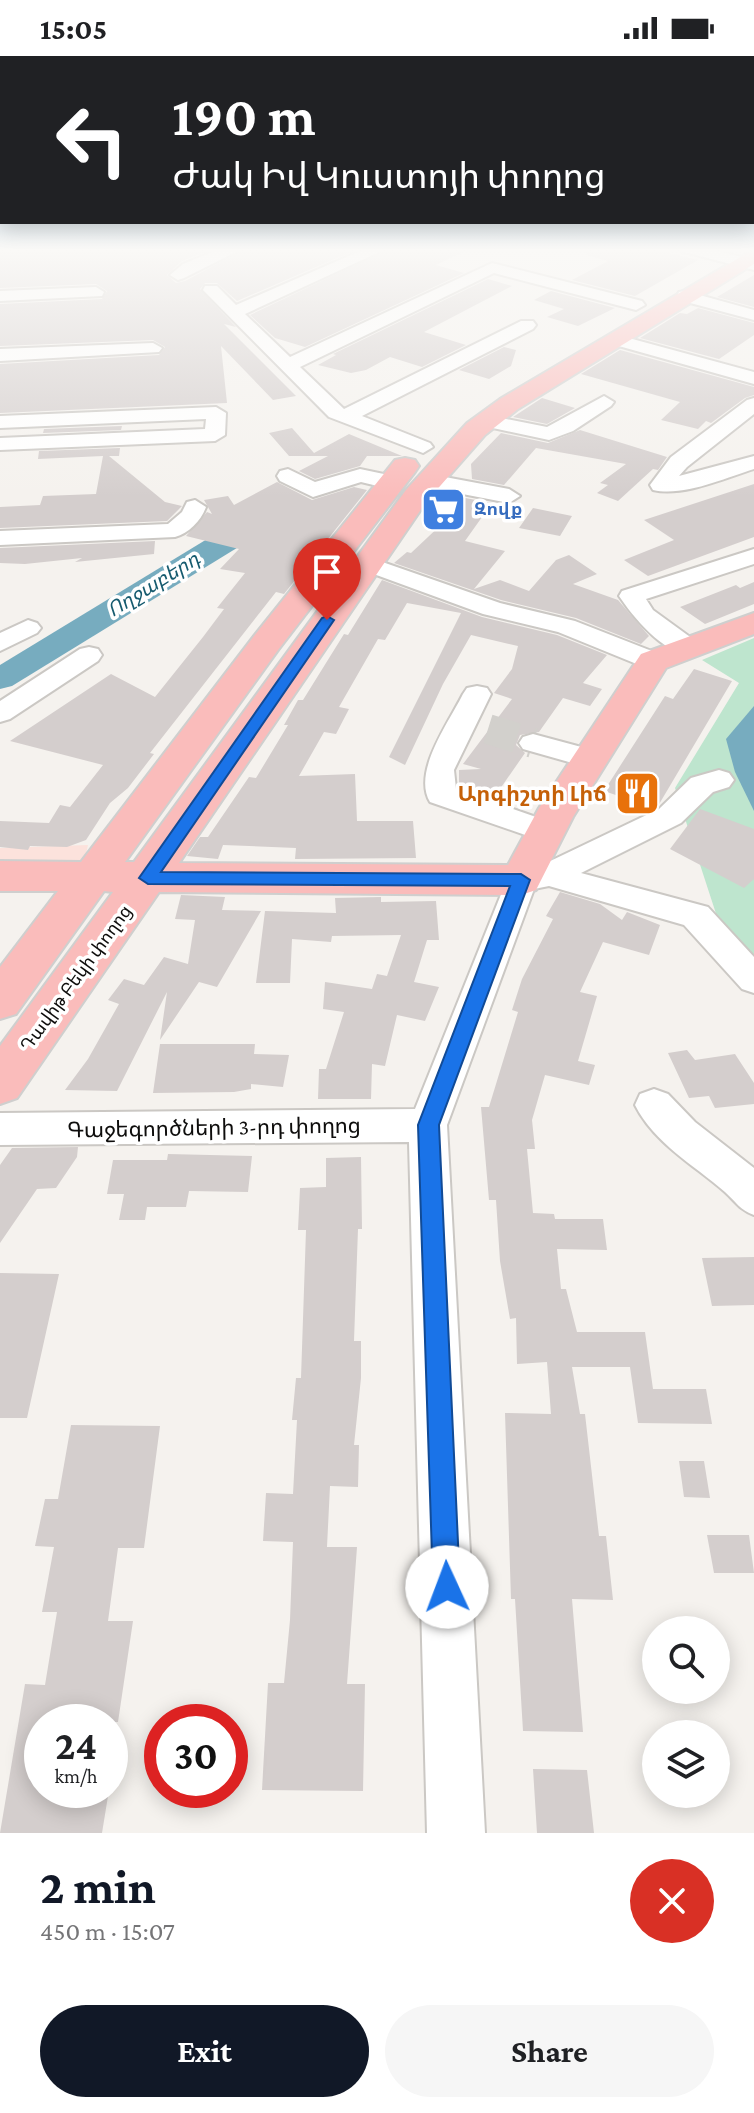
<!DOCTYPE html>
<html lang="en">
<head>
<meta charset="utf-8">
<style>
  :root { --surface:#fff; --page:#f6f6f6; --text:#202124; --muted:#757577; --accent:#111827 }
  body { margin:0; font-family:"Crimson Pro","Noto Sans Armenian",serif; background:var(--page); color:var(--text); height:100vh; display:flex; flex-direction:column; font-size:30px; white-space:nowrap }
  * { box-sizing:border-box; margin:0 }
  p { font-size:26px; color:var(--muted) }
  .icon { flex:none; width:44px; height:44px; fill:none; stroke:currentColor; stroke-width:2; stroke-linecap:round; stroke-linejoin:round }
  .map { position:relative; height:1777px; overflow:hidden }
  .panel { display:flex; flex-direction:column; background:var(--surface); flex:1 }
  .panel>* { flex:none }
  .top-card { position:absolute; left:0px; top:0px; width:754px; height:168px; box-shadow:0 4px 20px #0003; background:#202124; color:#fff; overflow:hidden }
  .tools { position:absolute; left:642px; top:1560px; display:grid; gap:16px }
  .tools a { display:grid; place-items:center; width:88px; height:88px; border-radius:50%; background:var(--surface); box-shadow:0 4px 20px #0003; font-size:40px }
  .speed { position:absolute; left:24px; top:1648px; display:flex; gap:16px; font-size:40px; font-weight:700; text-align:center }
  .speed>* { display:grid; place-content:center; width:104px; height:104px; border-radius:50%; background:var(--surface); box-shadow:0 4px 20px #0003; line-height:1 }
  .speed small { font-size:20px; font-weight:400 }
  .speed .limit { border:12px solid #d22; background:#fff; color:#111 }
  .pin { position:absolute; display:grid; place-items:center; width:68px; height:68px; color:#fff; margin:-82px -34px; border-radius:50% 50% 50% 0; rotate:-45deg; box-shadow:0 0 8px #0007 }
  .pin .icon { rotate:45deg }
  .me { position:absolute; width:88px; margin:-44px; rotate:358deg; stroke-linejoin:round; filter:drop-shadow(0 0 6px #0008) }
  .turn { display:flex; align-items:center; gap:28px; height:168px; padding:0 40px; font-size:36px }
  .turn .icon { width:104px; height:104px; stroke-width:2.5 }
  .turn b { display:block; font-size:56px; line-height:68px }
  .round { display:grid; place-items:center; flex:none; width:84px; height:84px; border-radius:42px; background:var(--page) }
  .head { display:flex; align-items:center; justify-content:space-between; height:136px; padding:0 40px }
  h1 { font-size:48px; font-weight:700; line-height:60px; color:var(--accent) }
  .primary-button { display:flex; gap:16px; margin-top:auto; padding:16px 40px }
  .primary-button a { flex:1; height:92px; border-radius:48px; background:var(--accent); color:#fff; font-size:32px; font-weight:700; line-height:92px; text-align:center }
  .primary-button a+a { background:var(--page); color:var(--text) }
  .status { display:flex; justify-content:space-between; align-items:center; height:56px; padding:0 40px; background:var(--surface); direction:ltr }
  .status svg { height:22px; fill:currentColor }
  .map>svg:first-child { display:block }
  .commercial { fill:#fce2dc }
  .green { fill:#bee5ce }
  .water { fill:#77acbf }
  .lines { fill:none; stroke-linecap:round; stroke-linejoin:round }
  .river { fill:#77acbf; fill-rule:evenodd }
  .building { fill:#d4cecd }
  .minor-tunnel { stroke:#d2d0cc; stroke-width:30; stroke-dasharray:30 15; stroke-linecap:butt }
  .minor-casing { stroke:#cbc8c4; stroke-width:4 }
  .major-casing { stroke:#cfcfce; stroke-width:4 }
  .minor { fill:#fff; fill-rule:evenodd }
  .major { fill:#fabcbb; fill-rule:evenodd }
  .route { fill:#1a73e8; stroke:#114b97; stroke-width:2 }
  .labels { text-anchor:middle; stroke-width:7; stroke-linejoin:round; paint-order:stroke }
  .far-shop-label { font-size:18px; font-weight:bold; fill:#366cbe; stroke:#fff; text-anchor:start }
  .far-street-label { font-size:18px; fill:#0e0d0c; stroke:#fff }
  .far-water-label { font-size:20px; font-style:italic; fill:#165b6f; stroke:#fff }
  .food-label { font-size:22px; font-weight:bold; fill:#c56008; stroke:#fff; text-anchor:end }
  .street-label { font-size:22px; fill:#0e0d0c; stroke:#fff }
</style>
</head>
<body>
<div class="status"><b>15:05</b><svg viewBox="0 0 49 12"><path d="M0 12V9h3v3zM5 12V6h3v6zM10 12V3h3v9zM15 12V0h3v12zM26 1h20v11H26zM47 4h2v5h-2z"/></svg></div>
<div class="map">
<svg width="754" height="1777" viewBox="0 0 754 1777">
  <rect width="100%" height="100%" fill="#f5f2ee"/>
  <path class="commercial" d="M88 789 84 807H0V792Z"/>
  <path class="green" d="M754 582V935L722 876 675 732 739 627 702 604Z"/>
  <path class="water" d="M754 650V755L735 716 726 683Z"/>
  <g class="lines">
    <path class="river" d="M269 452 279 454 283 460 279 466 12 630 0 633V609L245 460Z"/>
  </g>
  <path class="building" d="M214 192 182 205 167 219 176 227 185 225 247 192H360L237 245 217 227H205L200 233 236 271 224 268 296 340 273 344 221 290 227 347 0 357V308L159 299 165 291 153 284 0 290V248L102 243 107 235 96 228 0 232V193Z
    M391 192H471L436 209 464 217 305 291 275 282 250 259Z
    M587 192H650L698 204 635 240 572 224 608 205 586 199Z
    M754 219V251L717 241Z
    M488 223 512 230 424 276 466 289 422 311 390 301 366 314 351 317 318 309 336 299 333 298Z
    M551 235 615 252 578 270 547 261 564 253 534 244Z
    M698 252 754 267V279L719 303 640 282 680 257 687 258Z
    M504 291 516 294 511 310 489 323 459 314Z
    M620 294 754 331V339L745 342 711 367 706 365 698 373 661 364 680 346 581 318Z
    M542 342 575 352 547 368 513 361Z
    M122 370 121 374 43 377 44 373Z
    M292 372 314 397 349 378 402 400H367L360 410 315 423 299 415 328 400H289L269 377Z
    M580 374 667 401 658 414 653 413 618 445 597 437 608 429 600 427 626 408 536 392 504 429 472 423 471 408 501 377 548 387Z
    M120 392 119 400H109L165 446 182 450 167 465 0 472V451L40 449 43 440 96 438 103 400 38 403 39 395Z
    M277 426 312 444 354 431 367 434 284 538 276 536 150 697 154 698 128 732 110 747 86 784 67 791 30 790 28 794 0 791V765L49 767 60 749 70 751 103 709 10 685 111 618 155 641 203 581 224 553 217 552 245 517 220 513 239 493 186 480 207 456 212 458 204 444 228 440 234 449Z
    M754 428V481L648 520 624 504 674 484 644 464Z
    M444 438 492 447 465 485 505 495 474 533 500 524 529 535 556 504 569 499 597 518 573 528 618 544 649 580 641 588 576 562 501 544 394 507 407 496 411 497 445 465 431 462 436 456 431 455Z
    M533 452 572 460 560 480 519 472Z
    M155 485 154 498 75 506 82 502 25 508 0 507V492Z
    M382 524 482 561 557 579 607 599 583 627 602 633 590 650 563 642 539 676 520 679 516 689 525 697 493 743 459 731V714L481 713 463 708 512 643 494 637 512 613 518 590 471 579 443 628 405 709 389 701 461 557 407 547 385 584 378 583 339 651 349 653 336 678 324 676 299 720 355 718 357 765H413L416 802 295 803 296 792 223 789 218 803 187 800 200 781H208L249 721 256 722 288 669H284L298 644H303L344 578 348 579Z
    M754 526V548L705 568 680 551 736 529 740 532Z
    M694 613 732 625 658 750 654 752 604 735 665 640 673 643Z
    M700 753 754 773V823L744 832 670 793Z
    M560 836 600 848 622 864 627 856 660 869 649 899 603 886 580 936 597 940 578 1005 595 1009 589 1029 545 1019 532 1064 535 1093H527L533 1157 554 1158 555 1163H603L607 1194 557 1193 561 1233H566L577 1276H645L653 1333H706L712 1368 638 1367 630 1311H572L580 1358H585L599 1480H606L613 1544 572 1543 583 1676 523 1675 515 1543H511L505 1357 551 1358 547 1306 517 1308 516 1262 510 1263 500 1205 496 1144H489L481 1051H489L518 956 512 954 522 923 553 863 546 860Z
    M181 839 225 841 222 854 261 855 217 931 199 926 160 984 167 936 117 1035 65 1034 88 1003 119 948 108 944 124 923 144 929 164 901 188 908 195 864 175 863Z
    M381 841V846L436 845 439 884H427L414 926 439 931 425 965 397 959 385 1010 372 1008 371 1043H318L319 1013H326L344 956 323 953 325 926 372 933 377 918 387 920 401 879 332 880 331 886 292 883 290 927H256L265 855 336 857 335 842Z
    M160 988H255L254 998 289 999 283 1031 251 1028V1033L234 1036 153 1037Z
    M687 994 695 1004 735 998 754 1027V1048L715 1052 709 1040 689 1042 668 997Z
    M78 1091 77 1101 56 1132 37 1133 0 1187V1109L12 1092Z
    M168 1098 252 1100 248 1136 189 1135 186 1151H147L145 1164H119L124 1138H107L113 1104H167Z
    M361 1101 362 1173H358L354 1285H361V1322L354 1389H359L358 1431 330 1430 327 1491H357L347 1628H365L363 1735 262 1734 268 1627H284L290 1564 293 1486 263 1485 266 1437 293 1438 297 1364H292L296 1322H301L306 1174H298L300 1132 326 1131V1102Z
    M754 1201V1249L712 1250 702 1202Z
    M0 1217 59 1218 27 1362H0Z
    M71 1369 160 1370 144 1492H118L108 1565H133L118 1666H42V1734H109L102 1777H0L25 1628 45 1629 57 1556H42L54 1491 35 1490 45 1443H58Z
    M679 1405H704L710 1442 684 1441Z
    M707 1479H749L754 1517H714Z
    M533 1713 587 1714 594 1777H537Z"/>
  <g class="lines">
    <path class="minor-tunnel" d="M488 673 533 687"/>
    <defs>
      <path id="minor" d="M222 192H244L184 222 178 224 170 219 183 208Z
        M367 192H388L245 258 290 301 492 207 642 245 645 249 636 254 494 217 300 311 344 353 521 265H533L536 269 533 273 362 360 430 387 433 391 423 397 329 361 203 234 205 230H217L236 249Z
        M678 192H705L754 204V214L680 195Z
        M96 231 104 236 102 240 0 245V235Z
        M685 235 754 254V264L679 244 677 240 679 236Z
        M614 278 754 316V328L608 287 605 283Z
        M153 287 162 292 159 296 0 305V293Z
        M604 340 614 346 611 350 573 375 549 384 479 369 476 365 486 359 547 371Z
        M754 342V358L687 411 679 420 754 400V413C725 422 684 441 653 434L650 429 671 401 747 344Z
        M216 351 226 357 225 379 215 385 0 394V382L205 373 206 363 0 372V360Z
        M288 413 315 426 360 413 398 421 401 426 390 433 361 426 313 441 280 425 277 420 280 415Z
        M429 418 509 433 520 440 509 447 421 430 418 425Z
        M195 444 206 451C201 465 189 477 175 481L0 489V475L168 468 182 456 187 446Z
        M754 493V508L646 543 653 554 697 586 701 592 697 598C669 605 633 561 619 540L622 535Z
        M368 501 500 547 575 565 662 599 666 605 662 611H644L558 576 483 558 360 513 356 508 360 503Z
        M28 564 37 567 41 572 37 577 0 595V577Z
        M89 591 98 593 102 599 98 605 10 663 0 666V645L80 593Z
        M477 630 487 632 491 638 454 714 456 733 556 768 561 775 556 782 545 786 534 782 430 746C412 716 449 666 463 638L467 632Z
        M533 678 600 696 605 703 600 710 590 712 523 693 519 687 523 681Z
        M719 714 729 717 734 724 729 731 713 736 681 767 581 817 708 851 754 901V937L742 933 684 869 549 830 534 833 447 1069 485 1777H427L409 1086 0 1089V1057L415 1053 510 816 542 809 659 753 691 722Z
        M654 1033 668 1038 695 1066 754 1112V1159C740 1154 736 1146 725 1136 694 1109 654 1087 635 1049L640 1038Z"/>
      <path id="major" d="M754 193V208L518 353 485 379 426 446 179 807 508 809 539 752 641 598 754 557V578L666 612 573 761 536 834 521 839 159 836 17 1042 0 1048V990L113 836 104 835 16 958 0 963V911L58 835H0V805L81 806 254 580 395 404 405 402 415 404 419 410 415 416 278 594 125 806H134L406 434 467 367 500 343Z"/>
    </defs>
    <use href="#minor" class="minor-casing"/>
    <use href="#major" class="major-casing"/>
    <use href="#minor" class="minor"/>
    <use href="#major" class="major"/>
  </g>
  <linearGradient id="sky" x2="0" y2="1"><stop stop-color="#7bb1d8"/><stop offset="0.44" stop-color="#faf9f7"/><stop offset="1" stop-color="#faf9f7" stop-opacity="0"/></linearGradient>
  <rect width="754" height="441" fill="url(#sky)"/>
  <path class="route" d="M327 560 334 564 161 816 521 818 530 824 439 1069 460 1531 456 1540 447 1544 437 1540 433 1531 418 1069 510 830 148 828 139 822 322 562Z"/>
  <defs>
    <symbol id="supermarket-square" viewBox="-11 -11 22 22"><rect x="-9" y="-9" width="18" height="18" rx="4" fill="#3f7fe0" stroke="#fff"/><path d="M-6-5.5h2.5l.6 2H6L4.5 2H-2.5L-4.4-4H-6ZM-1.5 3.2a1.3 1.3 0 1 0 .1 0ZM3 3.2a1.3 1.3 0 1 0 .1 0Z" fill="#fff"/></symbol>
    <symbol id="restaurant-square" viewBox="-11 -11 22 22"><rect x="-9" y="-9" width="18" height="18" rx="4" fill="#e8710a" stroke="#fff"/><path d="M-5-6h1v4h1v-4h1v4h1v-4h1v5L-1.5 .5V6h-2V.5L-5-1ZM5-6V6H3V1.5H1.5Q1.5-4 5-6Z" fill="#fff"/></symbol>
  </defs>
  <g fill-rule="evenodd">
    <use href="#supermarket-square" x="418" y="428" width="51" height="51"/>
    <use href="#restaurant-square" x="612" y="712" width="51" height="51"/>
  </g>
  <g class="labels">
    <g class="far-shop-label">
      <text x="474" y="459">Զովք</text>
    </g>
    <g class="far-street-label">
      <text transform="translate(76 922) rotate(-54)" y="6">Դավիթ Բեկի փողոց</text>
    </g>
    <g class="far-water-label">
      <text transform="translate(153 528) rotate(-32)" y="7">Ողջաբերդ</text>
    </g>
    <g class="food-label">
      <text x="607" y="745">Արգիշտի Լիճ</text>
    </g>
    <g class="street-label">
      <text transform="translate(214 1071) rotate(-1)" y="8">Գաջեգործների 3-րդ փողոց</text>
    </g>
  </g>
</svg>
<div class="tools">
<a><svg class="icon" aria-label="search" viewBox="0 0 24 24"><circle cx="10" cy="10" r="6"/><path d="M15 15l6 6"/></svg></a>
<a><svg class="icon" aria-label="layers" viewBox="0 0 24 24"><path d="M12 4l9 5-9 5-9-5zM3 14l9 5 9-5"/></svg></a>
</div>
<div class="speed"><div>24<small>km/h</small></div><div class="limit">30</div></div>
<div class="pin" style="left:327px;top:564px;background:#d93025"><svg class="icon" aria-label="arrive" viewBox="0 0 24 24"><path d="M6 21V4h12l-3 4 3 4H6"/></svg></div>
<svg class="me" style="left:447px;top:1531px" viewBox="-20 -20 40 40"><circle r="19" fill="#fff"/><path d="M0-13L10 11 0 6-10 11z" fill="#1a73e8"/></svg>
<div class="top-card">
<div class="turn"><svg class="icon" aria-label="left" viewBox="0 0 24 24"><path d="M17 20v-9H6M10 6l-5 5 5 5"/></svg><div><b>190 m</b>Ժակ Իվ Կուստոյի փողոց</div></div>
</div>
</div>
<section class="panel">
<div class="head"><div><h1>2 min</h1><p>450 m · 15:07</p></div><a class="round" style="background:#d93025;color:#fff"><svg class="icon" aria-label="close" viewBox="0 0 24 24"><path d="M6 6l12 12M18 6L6 18"/></svg></a></div>
<div class="primary-button"><a>Exit</a><a>Share</a></div>
</section>
</body>
</html>
